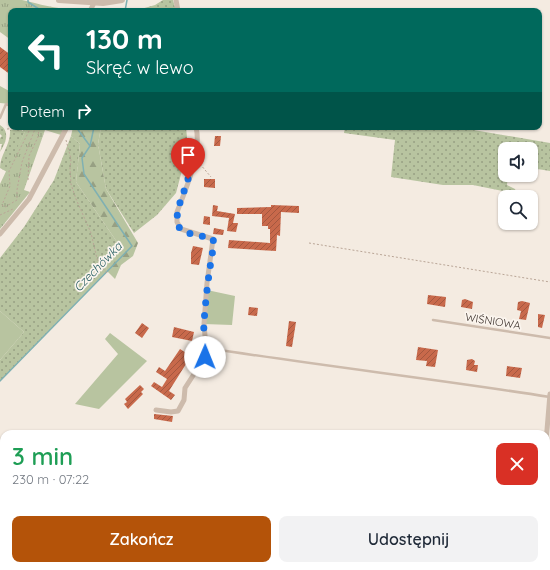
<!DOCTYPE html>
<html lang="pl">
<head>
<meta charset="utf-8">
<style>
  :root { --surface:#fff; --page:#f2f2f3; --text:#1f2937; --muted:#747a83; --accent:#b45309 }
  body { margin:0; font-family:Quicksand,sans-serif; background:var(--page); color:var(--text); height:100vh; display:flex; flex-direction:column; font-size:15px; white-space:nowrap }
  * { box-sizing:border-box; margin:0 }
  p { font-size:13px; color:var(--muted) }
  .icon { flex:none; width:22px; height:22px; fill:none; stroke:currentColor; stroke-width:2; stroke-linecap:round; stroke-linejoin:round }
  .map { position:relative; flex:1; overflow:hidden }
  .side { position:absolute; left:0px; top:430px; width:550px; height:140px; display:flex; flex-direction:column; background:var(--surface); border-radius:12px 12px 0 0; box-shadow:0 1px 3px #0004 }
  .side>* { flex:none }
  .hud { position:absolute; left:8px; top:8px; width:534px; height:122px; border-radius:8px; box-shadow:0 1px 3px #0004; background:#00695c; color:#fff; overflow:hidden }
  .tools { position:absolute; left:498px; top:142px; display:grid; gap:8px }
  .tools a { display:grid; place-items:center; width:40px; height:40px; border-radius:8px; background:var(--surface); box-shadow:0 1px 3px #0004; font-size:20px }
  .pin { position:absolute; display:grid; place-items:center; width:34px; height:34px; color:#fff; margin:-41px -17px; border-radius:50% 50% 50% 0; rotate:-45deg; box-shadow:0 0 4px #0007 }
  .pin .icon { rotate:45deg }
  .me { position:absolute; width:44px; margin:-22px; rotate:1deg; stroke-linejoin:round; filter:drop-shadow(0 0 3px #0008) }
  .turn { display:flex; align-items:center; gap:14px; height:84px; padding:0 12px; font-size:18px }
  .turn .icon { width:52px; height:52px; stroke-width:2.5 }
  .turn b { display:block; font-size:28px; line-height:34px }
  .then { display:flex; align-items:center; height:38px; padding:0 12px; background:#0003; gap:8px; font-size:15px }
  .round { display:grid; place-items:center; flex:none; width:42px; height:42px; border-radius:8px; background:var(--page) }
  .overview { display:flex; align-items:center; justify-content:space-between; height:68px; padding:0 12px }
  h1 { font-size:24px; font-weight:600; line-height:30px; color:#1e9e55 }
  .primary-button { display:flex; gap:8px; margin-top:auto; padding:8px 12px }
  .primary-button a { flex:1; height:46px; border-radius:8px; background:var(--accent); color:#fff; font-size:16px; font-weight:600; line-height:46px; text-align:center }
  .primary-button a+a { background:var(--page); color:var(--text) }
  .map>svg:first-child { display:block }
  .grass { fill:url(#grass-dots) }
  .forest { fill:url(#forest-firs) }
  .park { fill:url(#park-tufts) }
  .garden { fill:#b8c4a0 }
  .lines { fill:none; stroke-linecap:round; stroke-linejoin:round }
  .stream { stroke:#7fb0b2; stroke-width:1.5 }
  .building { fill:url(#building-hatch) }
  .path { stroke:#b9a596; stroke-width:1; stroke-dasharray:2 2; stroke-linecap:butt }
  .service { stroke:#cdbbac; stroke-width:2.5 }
  .minor { stroke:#cdbbac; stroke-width:5 }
  .tertiary { stroke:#cdbbac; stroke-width:6 }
  .route { stroke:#1a73e8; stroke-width:7; stroke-dasharray:0 12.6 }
  .labels { text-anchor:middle; stroke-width:3.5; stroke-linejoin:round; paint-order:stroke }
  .street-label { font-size:11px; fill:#3b302b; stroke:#fbf5ee }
  .water-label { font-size:12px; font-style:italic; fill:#1f5a5e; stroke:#fbf5ee }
</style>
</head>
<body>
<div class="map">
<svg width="550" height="570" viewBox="0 0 550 570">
  <defs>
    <pattern id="grass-dots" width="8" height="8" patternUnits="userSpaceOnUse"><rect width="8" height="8" fill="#b8c4a0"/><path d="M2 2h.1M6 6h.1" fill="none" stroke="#97a083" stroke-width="1.8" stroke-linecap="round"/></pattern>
    <pattern id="forest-firs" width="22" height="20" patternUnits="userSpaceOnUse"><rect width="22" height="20" fill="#b8c4a0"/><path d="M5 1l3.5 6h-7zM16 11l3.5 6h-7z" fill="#97a083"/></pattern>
    <pattern id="park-tufts" width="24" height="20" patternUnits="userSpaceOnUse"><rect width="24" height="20" fill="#b8c4a0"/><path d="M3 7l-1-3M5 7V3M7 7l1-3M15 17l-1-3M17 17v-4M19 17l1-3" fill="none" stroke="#97a083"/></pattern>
    <pattern id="building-hatch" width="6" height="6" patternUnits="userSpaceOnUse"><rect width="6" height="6" fill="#c8694b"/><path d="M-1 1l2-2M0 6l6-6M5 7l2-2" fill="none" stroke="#a4573f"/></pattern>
  </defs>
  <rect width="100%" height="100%" fill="#f4ebe1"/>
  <path class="grass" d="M163 0H173L176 11H134L155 5Z
    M0 125C11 132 5 144 0 152L2 144H0V138L2 136 0 134Z
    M23 127H27L7 172 0 168C0 154 11 145 10 130L20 129 23 131Z
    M101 127H186L188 148 176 193 157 215 134 233 106 189 98 144Z
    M345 127H456L550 143V171L531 168V149H505V175H508L507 185 515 189 517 194 473 185H443L391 177 395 140 344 133Z
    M71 136 80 144 76 182 119 245 106 259 107 271 0 381V360L24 332 0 311V258L24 227 54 180Z"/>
  <path class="forest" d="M73 127H101L98 144 106 189 138 243 133 256 121 265 115 279 107 271 106 259 119 245 76 182 80 144 71 136Z"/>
  <path class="park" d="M0 0C7 0 15 0 22 0 44 5 64 12 87 8L85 11H11V40L0 32Z
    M0 86 11 92V104L0 103Z
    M27 127H64L61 135 45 130 24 190 30 192 0 229V184Z"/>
  <path class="garden" d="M207 290 235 296 232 325 204 324Z
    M0 311 24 332 0 360Z
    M110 333 147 361 99 409 75 404 118 354 105 339Z"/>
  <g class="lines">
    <path class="stream" d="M28 0V2L42 11
      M125 11 127 0
      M76 127 90 146
      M0 381 132 246 84 174 82 158 90 146 94 127"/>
  </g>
  <path class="building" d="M0 47 11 55V75L0 67Z
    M215 136H221L220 146H214Z
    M204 179H215V188L204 187Z
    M213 205 218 206 217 211 235 214 233 223H238L236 232 227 231 229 218 212 216Z
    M271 205 299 206V213L281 212 280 236 277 235 276 251 228 248 229 240 270 243V229H268V226H262V214H237V208L271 207Z
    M204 216 210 217V225L203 224Z
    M214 228 224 230 223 235 213 234Z
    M193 246 203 248 199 265 191 264V253Z
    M428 295 446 297 445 307 427 304Z
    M465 299 473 302 472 309 461 307 462 300Z
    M522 301 530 303 526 320 519 319 521 311 517 310 518 302Z
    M249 307 258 308 257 316 248 315Z
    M538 314 545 315 542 328 538 327Z
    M289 321 296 322 292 347 286 346Z
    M142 323 149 328 142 338 135 333Z
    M174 327 194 332 192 341 172 337Z
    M418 347 438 350 435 367 426 366 427 361 416 360Z
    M180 349 191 356 169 391 175 395 171 400 151 386 154 382 162 387 167 379 156 372 159 367 165 371Z
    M472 359 475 361 474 365H478L477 372 466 370 467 360Z
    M507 366 522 368 520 378 506 376Z
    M140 385 144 389 141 392 143 394 128 409 124 404 127 402 125 399Z
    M154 414 173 416 172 422 154 419Z"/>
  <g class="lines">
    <path class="path" d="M7 129 21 128
      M66 140 71 159 70 168 71 184 76 199 91 233 98 263 108 274
      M200 164 211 177
      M28 180 29 156 38 137 39 128 35 129 22 162 17 190V200L5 207 2 205 10 186 9 171 31 127
      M0 215 13 209
      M309 243 550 282"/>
    <path class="service" d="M0 118 6 104 11 106
      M433 320 550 338
      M207 348C321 366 436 379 550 397
      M546 493 550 492"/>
    <path class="minor" d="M176 0 178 11
      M90 11 94 3
      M0 234 29 199 67 127
      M156 410 171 412 178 411 184 400 185 388 205 357 206 348 204 324 207 283 213 239 181 229 177 222V212C186 189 202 152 196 127
      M546 442 550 394
      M0 535 4 536
      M111 566 128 570
      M477 570 479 566"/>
    <path class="tertiary" d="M59 0 103 3 122 0"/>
  </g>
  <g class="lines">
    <path class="route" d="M188 179C185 192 167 225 185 232 194 235 204 236 213 239L214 244C209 270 206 296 204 322 203 334 206 345 205 357"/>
  </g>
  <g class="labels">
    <g class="street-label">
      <text transform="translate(493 321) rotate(9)" y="4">WIŚNIOWA</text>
    </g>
    <g class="water-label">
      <text transform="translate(98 267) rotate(-46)" y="4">Czechówka</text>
    </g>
  </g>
</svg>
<div class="tools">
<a><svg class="icon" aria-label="sound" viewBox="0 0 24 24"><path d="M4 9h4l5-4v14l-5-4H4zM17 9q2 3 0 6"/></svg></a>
<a><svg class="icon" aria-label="search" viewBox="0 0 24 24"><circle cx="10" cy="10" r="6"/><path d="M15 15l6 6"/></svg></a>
</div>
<div class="pin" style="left:188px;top:179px;background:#d93025"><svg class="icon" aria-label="arrive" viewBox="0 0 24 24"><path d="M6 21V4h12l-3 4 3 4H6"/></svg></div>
<svg class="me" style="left:205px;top:357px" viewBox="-20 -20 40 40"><circle r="19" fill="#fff"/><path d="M0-13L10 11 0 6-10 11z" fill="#1a73e8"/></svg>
<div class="hud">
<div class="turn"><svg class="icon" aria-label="left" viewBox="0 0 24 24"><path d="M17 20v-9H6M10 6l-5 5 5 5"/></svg><div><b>130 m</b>Skręć w lewo</div></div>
<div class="then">Potem<svg class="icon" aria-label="right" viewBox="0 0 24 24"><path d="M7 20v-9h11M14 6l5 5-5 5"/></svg></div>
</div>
<section class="side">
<div class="overview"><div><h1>3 min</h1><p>230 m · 07:22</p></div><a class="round" style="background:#d93025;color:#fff"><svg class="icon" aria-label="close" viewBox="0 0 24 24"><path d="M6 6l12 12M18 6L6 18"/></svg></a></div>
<div class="primary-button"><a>Zakończ</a><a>Udostępnij</a></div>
</section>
</div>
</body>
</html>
